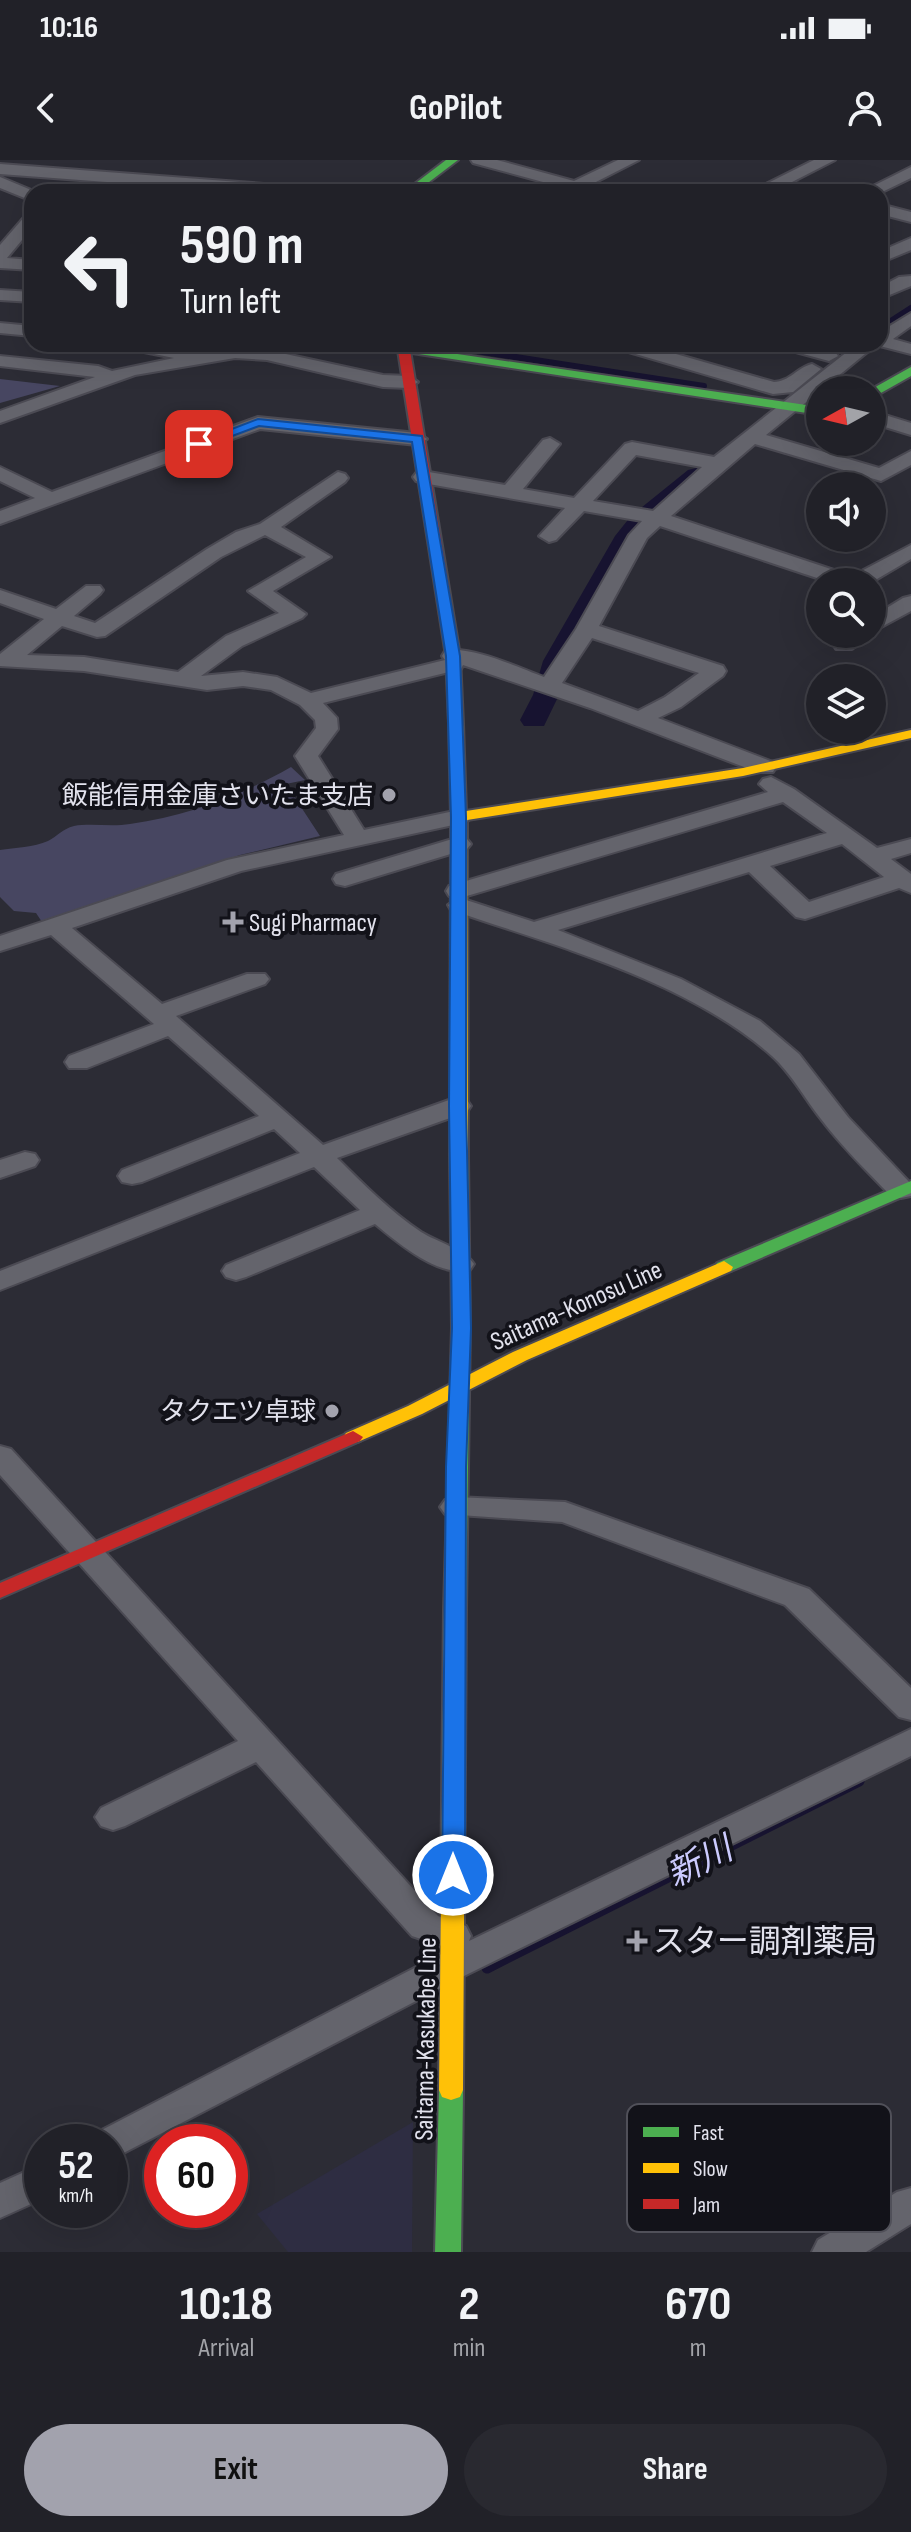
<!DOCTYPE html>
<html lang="en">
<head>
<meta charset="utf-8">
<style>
  :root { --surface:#212128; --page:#292930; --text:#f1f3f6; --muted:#a2a3a8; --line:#3e3e45; --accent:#a2a2ad }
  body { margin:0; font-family:"Sofia Sans Condensed","Noto Sans JP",sans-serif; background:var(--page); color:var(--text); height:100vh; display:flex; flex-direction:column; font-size:30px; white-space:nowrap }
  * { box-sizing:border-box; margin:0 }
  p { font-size:26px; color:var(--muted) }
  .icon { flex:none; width:44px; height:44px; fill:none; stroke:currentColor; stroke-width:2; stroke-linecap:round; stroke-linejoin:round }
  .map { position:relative; height:2092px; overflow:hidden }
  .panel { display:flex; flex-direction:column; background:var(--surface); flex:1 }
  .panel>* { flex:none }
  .guide { position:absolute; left:24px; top:24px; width:864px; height:168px; border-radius:24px; box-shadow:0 8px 32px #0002,0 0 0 2px var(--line); background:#212128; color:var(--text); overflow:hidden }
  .needle { width:52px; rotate:262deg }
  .tools { position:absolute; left:806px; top:216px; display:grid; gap:16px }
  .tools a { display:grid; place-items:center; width:80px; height:80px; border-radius:50%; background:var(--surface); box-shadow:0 8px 32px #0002,0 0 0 2px var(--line); font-size:40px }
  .speed { position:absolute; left:24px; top:1964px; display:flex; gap:16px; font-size:40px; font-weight:700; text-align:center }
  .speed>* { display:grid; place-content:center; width:104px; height:104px; border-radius:50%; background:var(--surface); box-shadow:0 8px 32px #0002,0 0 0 2px var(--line); line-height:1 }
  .speed small { font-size:20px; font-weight:400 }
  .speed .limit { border:12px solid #d22; background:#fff; color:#111 }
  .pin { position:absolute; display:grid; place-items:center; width:68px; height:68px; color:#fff; margin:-34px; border-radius:16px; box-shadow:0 4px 12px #0006 }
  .me { position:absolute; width:88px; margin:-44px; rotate:0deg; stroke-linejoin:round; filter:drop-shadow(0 0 6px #0008) }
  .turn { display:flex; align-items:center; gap:28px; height:168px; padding:0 24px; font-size:36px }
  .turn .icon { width:104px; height:104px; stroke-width:2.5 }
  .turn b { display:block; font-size:56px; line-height:68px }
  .eta { display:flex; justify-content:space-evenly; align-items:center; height:136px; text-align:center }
  .eta b { font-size:48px; font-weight:700; line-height:56px }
  .action { display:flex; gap:16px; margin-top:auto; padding:16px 24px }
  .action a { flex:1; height:92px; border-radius:48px; background:var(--accent); color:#111; font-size:32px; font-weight:700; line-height:92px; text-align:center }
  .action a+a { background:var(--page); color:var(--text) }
  .status { display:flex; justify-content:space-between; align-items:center; height:56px; padding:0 40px; background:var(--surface); direction:ltr }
  .status svg { height:22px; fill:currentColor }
  header { display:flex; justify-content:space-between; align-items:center; height:104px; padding:0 24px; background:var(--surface); font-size:36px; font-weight:700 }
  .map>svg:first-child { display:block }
  .built { fill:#2e2d42 }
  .green { fill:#474661 }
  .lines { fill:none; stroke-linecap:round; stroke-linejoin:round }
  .stream-far1 { stroke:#171330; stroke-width:6 }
  .stream { stroke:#171330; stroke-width:11 }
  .canal { fill:#171330; fill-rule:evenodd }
  .street-casing { stroke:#4b4a53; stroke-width:4 }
  .fast-casing { stroke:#4b4a53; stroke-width:4 }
  .slow-casing { stroke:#4b4a53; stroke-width:4 }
  .jam-casing { stroke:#4b4a53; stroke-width:4 }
  .street { fill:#64646c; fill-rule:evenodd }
  .fast { fill:#4caf50; fill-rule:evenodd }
  .slow { fill:#ffc107; fill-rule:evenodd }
  .jam { fill:#c62828; fill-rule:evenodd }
  .route { fill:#1a73e8; stroke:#114b97; stroke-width:2 }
  .poi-dot { fill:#a2a2ad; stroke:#121219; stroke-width:3 }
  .labels { text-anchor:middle; stroke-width:8; stroke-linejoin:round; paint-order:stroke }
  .poi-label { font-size:26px; fill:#e2e2ed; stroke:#121219; text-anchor:end }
  .street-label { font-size:26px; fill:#e2e2ed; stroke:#121219 }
  .near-poi-label { font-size:32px; fill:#e2e2ed; stroke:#121219; text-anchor:start }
  .near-water-label { font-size:34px; font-style:italic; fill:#cccbfe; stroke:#121219 }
  .key { fill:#121219; stroke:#505059; stroke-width:2 }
  .key-label { font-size:22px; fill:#e2e2ed }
</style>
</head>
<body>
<div class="status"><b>10:16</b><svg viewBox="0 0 49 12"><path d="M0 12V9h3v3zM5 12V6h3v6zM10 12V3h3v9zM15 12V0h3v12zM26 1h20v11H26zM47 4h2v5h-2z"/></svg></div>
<header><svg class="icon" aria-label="back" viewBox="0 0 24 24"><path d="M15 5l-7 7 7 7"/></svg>GoPilot<svg class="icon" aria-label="person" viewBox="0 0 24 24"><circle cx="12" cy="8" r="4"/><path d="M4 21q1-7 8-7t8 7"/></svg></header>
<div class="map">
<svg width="911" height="2092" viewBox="0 0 911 2092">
  <rect width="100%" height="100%" fill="#2c2c35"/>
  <path class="built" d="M413 1962 412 2092H288L257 2054Z"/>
  <path class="green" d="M0 219 60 226 0 243Z
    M291 607 305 620 286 624 320 676 240 695 42 762 36 753 14 751 0 737V690C15 688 34 687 48 681 58 676 62 669 74 666 90 663 112 667 130 664 188 656 240 636 291 607Z"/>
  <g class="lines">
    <path class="stream-far1" d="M880 168 911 148
      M431 184 704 226"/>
    <path class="stream" d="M487 1808 859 1621"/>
    <path class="canal" d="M696 308 704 310 708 315 704 320 638 379 569 501 559 535 544 566H524L520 560 533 535 543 501 615 376 631 356 688 310Z"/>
    <defs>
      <path id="street" d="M471 0H497L574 21 618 0H639L590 25 606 32H580L473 3Z
        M814 0H835L792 22 817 29 819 32 779 29 771 32H750Z
        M0 4 304 27 312 32H240L0 14Z
        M911 7V18L880 33 861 32Z
        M0 17 36 32H32V41L0 28Z
        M880 44 911 52V62L880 54Z
        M32 53V68L7 98 32 100V110L0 108V85L26 55Z
        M911 78V90L887 100 880 97 881 91Z
        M911 116V126L880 139V127L899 117Z
        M0 130 32 132V142L0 140Z
        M911 153V166L893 179 911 184V194L876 185 766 275 879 308 911 291V305L881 321 755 284 671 356 852 416 911 385V399L872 422H829L660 366 647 378 599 466 723 506 726 511 723 516 681 547 658 558 773 602 776 607 773 612H757L590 548 463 505 461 509 323 543 337 558 338 569 318 596 364 670 459 650 467 652 471 657 467 662 241 711 72 768 162 844 247 814H265L269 819 265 824 176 856 323 985 449 940H467L471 946 467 952 337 998C364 1025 390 1051 421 1072 437 1082 464 1089 474 1104L470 1110C439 1118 398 1083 375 1064L246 1117 236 1120 226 1117 222 1111 226 1105 360 1050 314 1007 0 1130V1111L300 993 274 969 142 1022 132 1024 122 1022 118 1016 122 1010 259 956 168 876 87 908H69L65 902 69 896 154 864 51 775 0 791V776L227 700 344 675 295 596 316 568 315 560 300 545 271 530 243 526 207 530 84 511 0 506V494L44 459 0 443V430L56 449 86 426H100L103 430 100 434 74 456 95 463 207 389 236 372 260 364 338 312 345 314 348 318 345 322 281 367 331 397 273 431 306 454 302 458 242 486 201 516 243 512 277 517 311 533 445 500 442 496 445 491C471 485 519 508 544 517L576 469 629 375 642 361 584 351 556 380 549 382 539 376 565 348 423 323 416 321 413 317 416 313 423 311 505 325 543 280 550 278 560 284 523 329 574 338 625 284 632 282 714 297 857 184H880V172ZM636 295 702 307 653 351 593 341ZM265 375 306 397 248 431 279 453 226 476 178 512 84 497 27 495 62 466 97 477 105 476 221 397ZM592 478 699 513 665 537 638 551 562 523Z
        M0 163 32 166V176L0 173Z
        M121 184H159L190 190 193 194 235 188 267 190 383 215 409 216 418 222 409 228 383 227 267 200 235 198 135 215 0 263V251L95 217 0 206V196L98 206 112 211 174 198 124 188Z
        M612 184H641L774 222C789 222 798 207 812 204L821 209 793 232 773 234 615 188Z
        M778 184H807L835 192 838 196 829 201 781 188Z
        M872 251 911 263V275L872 263Z
        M258 257 417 273 427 279 417 285 260 269 0 364V351L35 338 0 321V307L52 332Z
        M911 436V451L872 472V457L903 438Z
        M845 474H871L852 489H836L833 484Z
        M771 617 794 629 877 688 911 679V693L891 699 911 714V733L899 728 805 759 796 757 749 712 558 770 681 819 760 861 799 894 848 957 911 1024V1036L901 1038 891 1036C867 1011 842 987 821 959 805 939 792 914 772 896 688 821 556 786 451 750L448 745 458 738 449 736 446 731 449 726 768 632 759 624 763 619ZM783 642 827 673 534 762 460 738ZM842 684 884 717 809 742 770 706Z
        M459 677 467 679 471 684 467 689 345 726 336 724 333 719 336 714Z
        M25 992 35 994 39 1000 35 1006 0 1018V1000Z
        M0 1286 11 1289 438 1756 466 1766 471 1776 469 1781 911 1569V1596L466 1815 110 2000V1982H92L96 1973 451 1789 412 1776 256 1602 125 1666 113 1670 101 1666 95 1657 101 1648 238 1581 0 1315Z
        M456 1337 565 1342 809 1429 911 1528V1560L899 1557 785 1445 562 1362 445 1354 440 1347 445 1340Z
        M42 2004V2039L0 2058V2023Z
        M911 2028V2064L866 2092H812L818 2080 897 2032Z"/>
      <path id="fast" d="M446 0H458L416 32H404Z
        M403 186 820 247V255L399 191 397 189Z
        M911 207V216L872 238 870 230Z
        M459 992 468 997 470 1168 466 1449 462 1454H448L444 1449 452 1168 450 997Z
        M911 1021V1033L731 1111H717L715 1107 717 1103Z
        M451 1920 460 1923 463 1930 461 2092H435L439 1930 442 1923Z"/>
      <path id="slow" d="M456 560 463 564 466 651 743 608 911 570V578L743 616 467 660 468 997 459 1002 450 997 451 657 449 564Z
        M724 1101 733 1107 731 1111 527 1200 422 1254 360 1281 353 1283 343 1277 346 1273 408 1246 513 1192Z
        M455 1442 462 1444 466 1449 463 1930 460 1937 451 1940 442 1937 439 1930 444 1449 448 1444Z"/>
      <path id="jam" d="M397 184H409L460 496 463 564 456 568 449 564 446 496Z
        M353 1271 363 1277 360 1281 0 1438V1423Z"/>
    </defs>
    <use href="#street" class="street-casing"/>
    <use href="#fast" class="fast-casing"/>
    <use href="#slow" class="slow-casing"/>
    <use href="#jam" class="jam-casing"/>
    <use href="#street" class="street"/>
    <use href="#fast" class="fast"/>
    <use href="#slow" class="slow"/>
    <use href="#jam" class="jam"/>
  </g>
  <path class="route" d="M258 259 422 276 460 496 466 657V946L471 1168 466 1307 465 1715 461 1721 453 1723 445 1721 442 1715 446 1307 452 1168 449 946 451 657 446 496 412 282 259 266 203 287 193 284Z"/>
  <g class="poi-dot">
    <circle cx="389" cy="635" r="8"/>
    <path d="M229 750h8v8h8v8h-8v8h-8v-8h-8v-8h8z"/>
    <circle cx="332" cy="1251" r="8"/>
    <path d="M633 1769h8v8h8v8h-8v8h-8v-8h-8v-8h8z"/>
  </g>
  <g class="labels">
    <g class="poi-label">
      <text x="373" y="644">飯能信用金庫さいたま支店</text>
      <text x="249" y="771" text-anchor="start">Sugi Pharmacy</text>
      <text x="316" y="1260">タクエツ卓球</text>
    </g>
    <g class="street-label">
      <text transform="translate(576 1145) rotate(-24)" y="9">Saitama-Konosu Line</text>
      <text transform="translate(425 1879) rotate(-89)" y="9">Saitama-Kasukabe Line</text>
    </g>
    <g class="near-poi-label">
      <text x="653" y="1792">スター調剤薬局</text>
    </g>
    <g class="near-water-label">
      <text transform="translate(699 1701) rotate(-27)" y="12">新川</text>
    </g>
  </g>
  <rect x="627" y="1944" width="264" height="128" rx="12" class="key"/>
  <rect x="643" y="1967" width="36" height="10" fill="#4caf50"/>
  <rect x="643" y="2003" width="36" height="10" fill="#ffc107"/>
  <rect x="643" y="2039" width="36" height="10" fill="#c62828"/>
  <g class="key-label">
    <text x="693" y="1980">Fast</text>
    <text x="693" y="2016">Slow</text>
    <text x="693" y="2052">Jam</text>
  </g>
</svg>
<div class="tools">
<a><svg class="needle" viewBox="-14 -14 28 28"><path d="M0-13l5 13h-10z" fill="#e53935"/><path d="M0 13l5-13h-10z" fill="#a2a3a8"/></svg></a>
<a><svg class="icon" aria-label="sound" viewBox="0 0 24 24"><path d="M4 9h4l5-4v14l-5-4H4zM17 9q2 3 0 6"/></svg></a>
<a><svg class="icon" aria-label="search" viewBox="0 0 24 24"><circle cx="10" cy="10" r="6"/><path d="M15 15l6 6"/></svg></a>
<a><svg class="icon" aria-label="layers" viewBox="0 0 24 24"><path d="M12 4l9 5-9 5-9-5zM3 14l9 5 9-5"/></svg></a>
</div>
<div class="speed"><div>52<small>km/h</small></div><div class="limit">60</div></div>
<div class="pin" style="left:199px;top:284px;background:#d93025"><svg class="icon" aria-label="arrive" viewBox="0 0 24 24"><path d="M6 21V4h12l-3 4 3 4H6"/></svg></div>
<svg class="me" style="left:453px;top:1715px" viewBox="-20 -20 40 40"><circle r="17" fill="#1a73e8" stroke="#fff" stroke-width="3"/><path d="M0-11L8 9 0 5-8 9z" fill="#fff"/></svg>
<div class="guide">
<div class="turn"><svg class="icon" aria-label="left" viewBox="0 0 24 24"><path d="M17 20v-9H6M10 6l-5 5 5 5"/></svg><div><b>590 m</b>Turn left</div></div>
</div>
</div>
<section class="panel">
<div class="eta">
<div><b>10:18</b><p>Arrival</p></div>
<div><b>2</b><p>min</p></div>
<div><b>670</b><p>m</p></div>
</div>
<div class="action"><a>Exit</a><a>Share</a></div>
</section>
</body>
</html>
